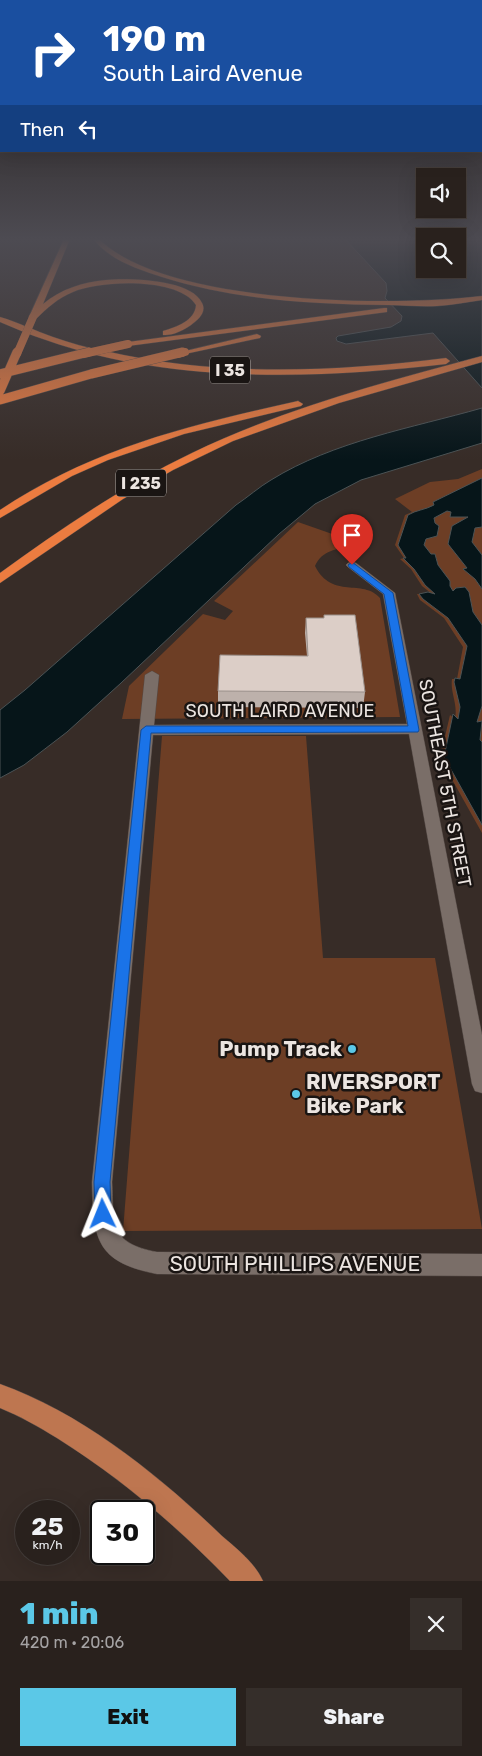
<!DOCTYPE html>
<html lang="en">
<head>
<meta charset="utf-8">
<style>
  :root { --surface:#29211d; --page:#352e2a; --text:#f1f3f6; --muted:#a5a3a4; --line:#453e3b; --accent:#5bc8e7 }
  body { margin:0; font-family:Rubik,sans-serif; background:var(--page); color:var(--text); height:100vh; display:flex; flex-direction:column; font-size:19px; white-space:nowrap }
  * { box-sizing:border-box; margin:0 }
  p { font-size:16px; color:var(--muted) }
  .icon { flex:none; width:28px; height:28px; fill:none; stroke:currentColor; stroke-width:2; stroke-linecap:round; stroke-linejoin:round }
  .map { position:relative; height:1581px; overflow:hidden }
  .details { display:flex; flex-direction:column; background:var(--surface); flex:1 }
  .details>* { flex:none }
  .guide { position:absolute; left:0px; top:0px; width:482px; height:152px; box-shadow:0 5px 20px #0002,0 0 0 1px var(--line); background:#1a4fa0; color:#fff; overflow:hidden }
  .controls { position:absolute; left:416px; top:168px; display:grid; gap:10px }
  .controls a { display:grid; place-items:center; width:50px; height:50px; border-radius:0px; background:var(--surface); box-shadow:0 5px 20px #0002,0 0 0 1px var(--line); font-size:25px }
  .speed { position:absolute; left:15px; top:1500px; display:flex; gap:10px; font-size:25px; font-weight:700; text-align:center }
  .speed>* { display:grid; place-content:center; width:65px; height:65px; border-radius:50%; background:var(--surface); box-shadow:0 5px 20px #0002,0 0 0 1px var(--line); line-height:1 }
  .speed small { font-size:12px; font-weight:400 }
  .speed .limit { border:2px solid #111; border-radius:8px; background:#fff; color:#111 }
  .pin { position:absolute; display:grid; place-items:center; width:42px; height:42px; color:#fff; margin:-51px -21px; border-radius:50% 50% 50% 0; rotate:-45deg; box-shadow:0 0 5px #0007 }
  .pin .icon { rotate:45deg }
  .me { position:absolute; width:55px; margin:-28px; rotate:358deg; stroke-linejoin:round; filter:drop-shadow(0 0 4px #0008) }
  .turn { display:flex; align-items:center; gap:18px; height:105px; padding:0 20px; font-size:22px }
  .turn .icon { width:65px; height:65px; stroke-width:2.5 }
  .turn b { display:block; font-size:35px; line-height:42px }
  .then { display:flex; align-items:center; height:48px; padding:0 20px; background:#0003; gap:10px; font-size:19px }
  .round { display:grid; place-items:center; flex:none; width:52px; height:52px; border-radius:0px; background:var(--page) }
  .overview { display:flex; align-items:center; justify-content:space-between; height:85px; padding:0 20px }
  h1 { font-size:30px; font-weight:800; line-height:38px; color:var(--accent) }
  .primary-button { display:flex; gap:10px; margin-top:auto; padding:10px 20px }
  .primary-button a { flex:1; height:58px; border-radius:0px; background:var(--accent); color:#111; font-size:20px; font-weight:800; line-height:58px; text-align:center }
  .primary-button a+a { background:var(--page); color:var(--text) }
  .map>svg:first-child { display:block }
  .green { fill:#6d3e25 }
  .water { fill:#061519; stroke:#4b5355 }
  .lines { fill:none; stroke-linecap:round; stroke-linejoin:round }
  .minor-casing { stroke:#544a46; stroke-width:1 }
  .major-casing { stroke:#544a46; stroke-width:1 }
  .highway-casing { stroke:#544a46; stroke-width:1 }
  .minor { fill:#7a6e68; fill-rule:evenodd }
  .major { fill:#be7650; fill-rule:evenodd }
  .highway { fill:#ec7c40; fill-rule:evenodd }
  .highway-bridge-far1-casing { stroke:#544a46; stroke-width:8; stroke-linecap:butt }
  .highway-bridge-casing { stroke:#544a46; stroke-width:10; stroke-linecap:butt }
  .highway-bridge-far1 { stroke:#ec7c40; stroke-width:8 }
  .highway-bridge { stroke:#ec7c40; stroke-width:9 }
  .wall { fill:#bdb1ab }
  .building { fill:#dccec7; stroke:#9a908b }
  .route { fill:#1a73e8; stroke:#114b97 }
  .poi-dot { fill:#5bc8e7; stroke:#1a1513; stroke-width:2 }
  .labels { text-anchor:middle; stroke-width:5; stroke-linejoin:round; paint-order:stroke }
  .shield { fill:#1a1513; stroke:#ada7a3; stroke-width:1 }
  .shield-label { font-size:16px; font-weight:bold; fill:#ece5e1 }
  .street-label { font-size:18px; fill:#ece5e1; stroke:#1a1513 }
  .near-poi-label { font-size:21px; font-weight:bold; fill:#ece5e1; stroke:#1a1513; text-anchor:end }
  .near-street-label { font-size:21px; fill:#ece5e1; stroke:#1a1513 }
</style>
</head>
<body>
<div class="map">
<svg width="482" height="1581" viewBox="0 0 482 1581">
  <rect width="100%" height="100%" fill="#372c27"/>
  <path class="green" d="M482 469V833L440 758 450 715 455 719C458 704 450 692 452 679H457L463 647 444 618 420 600 417 594H432L422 586 411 569 400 559 404 558 395 545 405 515 412 512 395 499 430 482 458 479Z
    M298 522 338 536H351L352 546C337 549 322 550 315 566 332 600 363 578 380 598L400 717 122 719 129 686 203 614 225 620 233 611 214 601Z
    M162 736H306L323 958H435L482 1229 123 1231Z"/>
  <path class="water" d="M345 239H425V269H458V239H482V388L433 333 346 344 337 341 336 338 338 336 391 327 401 321 402 316 385 298 387 291 386 283Z
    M482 408V443L361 480 315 504 279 534 121 683 67 732 24 765 0 778V710L25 690 236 505C248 497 259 487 271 480 334 441 412 428 482 408Z
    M482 478V527L475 528 472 542 482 555V589L475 579 463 569 467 568 448 544 452 526 468 517H450L451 512 447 511 434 518 435 523 439 526 437 536 426 539 424 545 431 554H435L438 565 450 581V586L453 591 456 588 465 587 469 592 473 612 482 625V706L477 722 482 721 480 740 482 742V825L444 757 453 714 458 719 460 707 454 682 455 678 460 679 467 646 448 618 423 599 419 594 428 592 435 594 425 585 414 569 403 558H406L398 545 408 515C416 510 425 510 434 505L433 502Z"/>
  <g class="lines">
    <defs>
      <path id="minor" d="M352 562 356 563 395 593 482 1035V1093L475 1091 472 1084 409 734 153 735 112 1182C114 1224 109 1243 157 1252L482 1254V1276L157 1274C96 1262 93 1239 92 1182L145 675 152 671 159 675 154 725 407 724 383 594 348 567 346 565 348 563Z"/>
      <path id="major" d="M0 1384C82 1413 160 1476 222 1536 237 1549 255 1563 263 1581H230C178 1527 121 1478 57 1438 39 1427 20 1416 0 1408Z"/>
      <path id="highway" d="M64 239H70L43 304C61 289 83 282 106 280 129 278 191 279 202 303 207 312 198 320 191 325 184 330 172 336 163 335V331C176 327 195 321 196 305 179 277 100 280 73 292 58 298 47 308 36 319H30L29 317Z
        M93 239H99C165 305 393 307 482 296V300C467 302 452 305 437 306 421 307 404 305 388 305 311 304 235 300 162 277 137 269 110 260 93 239Z
        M384 308H387V312L128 346 124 344 128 342Z
        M0 317C18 322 35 331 53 337 70 343 88 348 105 351 217 377 333 372 446 358L450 361 446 364C317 379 170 384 46 340 30 335 15 328 0 322Z
        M257 334 261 336 260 338 185 354 181 352Z
        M482 356V362L339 403 233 441 173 470 123 499 0 583V573C61 529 123 486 192 453 283 409 384 382 482 356Z
        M298 401 303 404 301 406 184 434 108 460 72 476 0 518V510C93 448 190 425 298 401Z"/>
    </defs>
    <use href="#minor" class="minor-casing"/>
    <use href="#major" class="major-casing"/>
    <use href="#highway" class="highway-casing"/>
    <use href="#minor" class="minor"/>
    <use href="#major" class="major"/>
    <use href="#highway" class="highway"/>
    <defs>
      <path id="highway-bridge-far1" d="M17 354 33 317
        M83 354 128 344
        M178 354 185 352"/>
      <path id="highway-bridge" d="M0 374 89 352
        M0 391 17 352
        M0 400 91 374 183 352"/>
    </defs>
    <use href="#highway-bridge-far1" class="highway-bridge-far1-casing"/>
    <use href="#highway-bridge" class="highway-bridge-casing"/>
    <use href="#highway-bridge-far1" class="highway-bridge-far1"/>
    <use href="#highway-bridge" class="highway-bridge"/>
  </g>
  <path class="wall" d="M324 615 365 692 363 708 218 707V691L307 656 305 633 306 618H324Z"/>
  <path class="building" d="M324 615H355L365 692 218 691 220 655 308 656 306 618H324Z"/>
  <linearGradient id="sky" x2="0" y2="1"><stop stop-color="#1e1815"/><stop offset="0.52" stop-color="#4d4b52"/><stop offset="1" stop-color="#4d4b52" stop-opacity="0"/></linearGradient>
  <rect width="482" height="460" fill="url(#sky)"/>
  <path class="route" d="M352 562 393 593 419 730 418 732 151 733 110 1182 111 1214 109 1219 103 1222 97 1219 95 1214 94 1182 141 730 146 726H408L384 594 349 567 348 565Z"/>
  <g class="poi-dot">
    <circle cx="352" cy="1049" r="5"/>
    <circle cx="296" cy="1094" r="5"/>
  </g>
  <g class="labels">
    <g class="shield">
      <rect x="210" y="356.5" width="40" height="27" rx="4"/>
      <rect x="116" y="469.5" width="50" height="27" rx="4"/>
    </g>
    <g class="shield-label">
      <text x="230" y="376">I 35</text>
      <text x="141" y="489">I 235</text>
    </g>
    <g class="street-label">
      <text x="280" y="717">SOUTH LAIRD AVENUE</text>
      <text transform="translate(445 783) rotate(79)" y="6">SOUTHEAST 5TH STREET</text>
    </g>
    <g class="near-poi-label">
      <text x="342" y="1056">Pump Track</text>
      <text x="306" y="1089" text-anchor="start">RIVERSPORT<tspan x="306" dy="24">Bike Park</tspan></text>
    </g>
    <g class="near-street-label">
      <text x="295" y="1271">SOUTH PHILLIPS AVENUE</text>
    </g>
  </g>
</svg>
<div class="controls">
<a><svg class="icon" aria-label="sound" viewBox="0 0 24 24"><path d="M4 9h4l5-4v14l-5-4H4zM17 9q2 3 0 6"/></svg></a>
<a><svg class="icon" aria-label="search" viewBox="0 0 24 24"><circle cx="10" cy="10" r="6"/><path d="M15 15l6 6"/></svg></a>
</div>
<div class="speed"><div>25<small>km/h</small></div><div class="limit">30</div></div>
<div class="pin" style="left:352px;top:565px;background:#d93025"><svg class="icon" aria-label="arrive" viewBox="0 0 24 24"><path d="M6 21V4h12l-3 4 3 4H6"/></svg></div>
<svg class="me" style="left:103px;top:1214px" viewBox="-20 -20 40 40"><path d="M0-17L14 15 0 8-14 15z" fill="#1a73e8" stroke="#fff" stroke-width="4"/></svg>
<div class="guide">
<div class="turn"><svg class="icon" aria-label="right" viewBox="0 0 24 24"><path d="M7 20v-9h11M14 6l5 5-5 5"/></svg><div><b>190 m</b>South Laird Avenue</div></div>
<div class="then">Then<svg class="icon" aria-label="left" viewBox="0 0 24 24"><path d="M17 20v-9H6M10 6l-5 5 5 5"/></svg></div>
</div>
</div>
<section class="details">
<div class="overview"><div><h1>1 min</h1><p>420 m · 20:06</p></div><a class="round"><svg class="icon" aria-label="close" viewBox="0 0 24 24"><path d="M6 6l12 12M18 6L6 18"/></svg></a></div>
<div class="primary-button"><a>Exit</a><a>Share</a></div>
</section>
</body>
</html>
